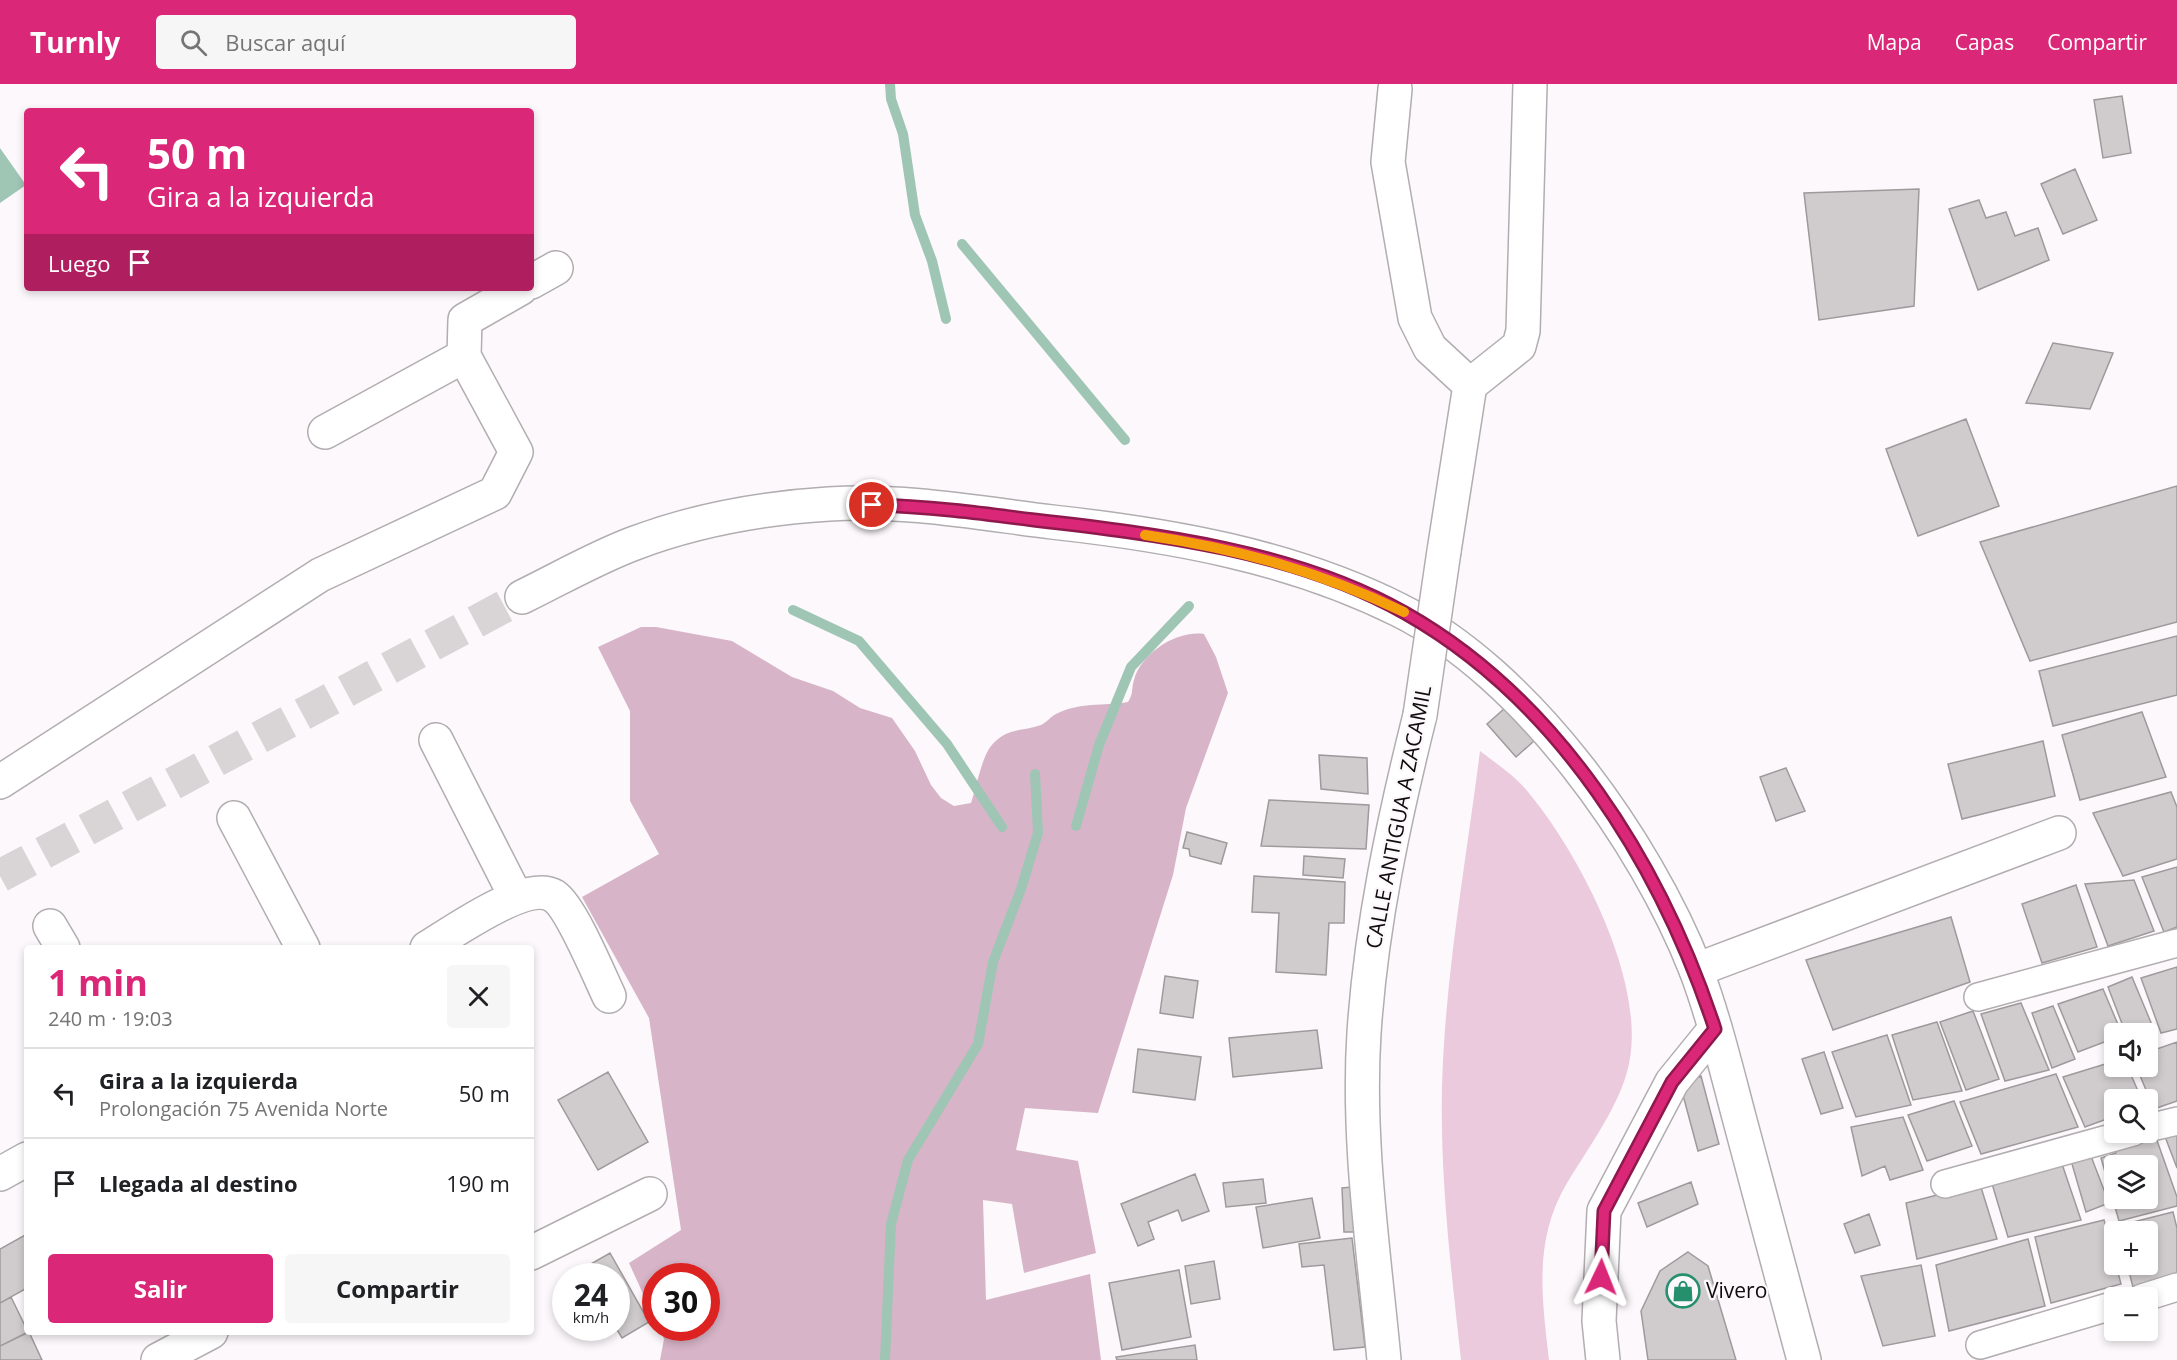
<!DOCTYPE html>
<html lang="es">
<head>
<meta charset="utf-8">
<style>
  :root { --surface:#fff; --page:#f6f6f6; --text:#202124; --muted:#757577; --line:#e0e0e0; --accent:#db2777 }
  body { margin:0; font-family:"Open Sans",sans-serif; background:var(--page); color:var(--text); height:100vh; display:flex; flex-direction:column; font-size:22px; white-space:nowrap }
  * { box-sizing:border-box; margin:0 }
  p { font-size:20px; color:var(--muted) }
  .icon { flex:none; width:33px; height:33px; fill:none; stroke:currentColor; stroke-width:2; stroke-linecap:round; stroke-linejoin:round }
  .map { position:relative; flex:1; overflow:hidden }
  .side { position:absolute; left:24px; top:861px; width:510px; height:390px; display:flex; flex-direction:column; background:var(--surface); border-radius:6px; box-shadow:0 3px 9px #0003 }
  .side>* { flex:none }
  .guide { position:absolute; left:24px; top:24px; width:510px; height:183px; border-radius:6px; box-shadow:0 3px 9px #0003; background:#db2777; color:#fff; overflow:hidden }
  .buttons { position:absolute; left:2104px; top:939px; display:grid; gap:12px }
  .buttons a { display:grid; place-items:center; width:54px; height:54px; border-radius:6px; background:var(--surface); box-shadow:0 3px 9px #0003; font-size:30px }
  .speed { position:absolute; left:552px; top:1179px; display:flex; gap:12px; font-size:30px; font-weight:700; text-align:center }
  .speed>* { display:grid; place-content:center; width:78px; height:78px; border-radius:50%; background:var(--surface); box-shadow:0 3px 9px #0003; line-height:1 }
  .speed small { font-size:15px; font-weight:400 }
  .speed .limit { border:9px solid #d22; background:#fff; color:#111 }
  .pin { position:absolute; display:grid; place-items:center; width:51px; height:51px; color:#fff; margin:-26px; border:3px solid #fff; border-radius:50%; box-shadow:0 2px 6px #0007 }
  .me { position:absolute; width:66px; margin:-33px; rotate:2deg; stroke-linejoin:round; filter:drop-shadow(0 0 4px #0008) }
  .turn { display:flex; align-items:center; gap:21px; height:126px; padding:0 24px; font-size:27px }
  .turn .icon { width:78px; height:78px; stroke-width:2.5 }
  .turn b { display:block; font-size:42px; line-height:51px }
  .then { display:flex; align-items:center; height:57px; padding:0 24px; background:#0003; gap:12px; font-size:22px }
  .round { display:grid; place-items:center; flex:none; width:63px; height:63px; border-radius:6px; background:var(--page) }
  .headline { display:flex; align-items:center; justify-content:space-between; height:102px; padding:0 24px }
  h1 { font-size:36px; font-weight:700; line-height:45px; color:var(--accent) }
  .button { display:flex; gap:12px; margin-top:auto; padding:12px 24px }
  .button a { flex:1; height:69px; border-radius:6px; background:var(--accent); color:#fff; font-size:24px; font-weight:700; line-height:69px; text-align:center }
  .button a+a { background:var(--page); color:var(--text) }
  ul { padding:0; list-style:none }
  li { display:flex; align-items:center; gap:18px; height:90px; padding:0 24px; border-top:2px solid var(--line) }
  li div { flex:1 }
  li b { display:block; font-size:22px }
  li em { font-style:normal }
  header { display:flex; align-items:center; gap:36px; box-sizing:border-box; height:84px; padding:0 30px; background:var(--accent); color:#fff }
  header strong { font-size:28px }
  nav { display:flex; gap:33px; margin-inline-start:auto; font-size:21px }
  .search { width:420px; height:54px; background:var(--page); display:flex; align-items:center; gap:15px; box-sizing:border-box; padding:0 21px; border-radius:6px; color:var(--muted); font-size:22px }
  .map>svg:first-child { display:block }
  .green { fill:#eacadc }
  .forest { fill:#d7b4c7 }
  .water { fill:#9fc6b4 }
  .lines { fill:none; stroke-linecap:round; stroke-linejoin:round }
  .stream { stroke:#9fc6b4; stroke-width:10 }
  .building { fill:#d0ccce; stroke:#9e9a9c; stroke-width:1.5; fill-rule:evenodd }
  .secondary-tunnel { stroke:#d9d5d7; stroke-width:33; stroke-dasharray:33 16; stroke-linecap:butt }
  .pedestrian-casing { stroke:#b2adb0; stroke-width:30 }
  .minor-casing { stroke:#b2adb0; stroke-width:36 }
  .secondary-casing { stroke:#b2adb0; stroke-width:36 }
  .pedestrian { stroke:#fff; stroke-width:27 }
  .minor { stroke:#fff; stroke-width:33 }
  .secondary { stroke:#fff; stroke-width:33 }
  .minor-bridge-casing { stroke:#b2adb0; stroke-width:36; stroke-linecap:butt }
  .minor-bridge { stroke:#fff; stroke-width:33 }
  .route-casing { stroke:#8e194d; stroke-width:15 }
  .route { stroke:#db2777; stroke-width:10 }
  .slow { stroke:#f59e0b; stroke-width:10 }
  .labels { text-anchor:middle; stroke-width:4.5; stroke-linejoin:round; paint-order:stroke }
  .street-label { font-size:21px; fill:#0e0c0d; stroke:#fdf8fb }
  .poi-label { font-size:21px; fill:#0e0c0d; stroke:#fdf8fb; text-anchor:start }
</style>
</head>
<body>
<header>
<strong>Turnly</strong>
<div class="search"><svg class="icon" aria-label="search" viewBox="0 0 24 24"><circle cx="10" cy="10" r="6"/><path d="M15 15l6 6"/></svg>Buscar aquí</div>
<nav><a>Mapa</a><a>Capas</a><a>Compartir</a></nav>
</header>
<div class="map">
<svg width="2177" height="1276" viewBox="0 0 2177 1276">
  <rect width="100%" height="100%" fill="#fdf8fb"/>
  <path class="green" d="M1480 667C1497 680 1515 692 1528 708 1580 770 1651 905 1627 988 1617 1025 1587 1066 1567 1099 1533 1156 1542 1214 1549 1276H1461C1451 1185 1440 1094 1442 1003 1445 891 1466 778 1480 667Z"/>
  <path class="forest" d="M641 543H656L732 557 792 593 833 607 860 624 892 634 915 667 931 701 941 714 954 722 971 719C976 704 982 673 991 662 1007 643 1021 648 1041 641 1046 639 1050 633 1056 630 1079 618 1103 622 1128 618 1134 609 1131 605 1134 596 1141 569 1177 546 1204 550L1216 573 1228 609 1186 724 1173 791 1098 1029 1025 1024 1016 1066 1078 1077 1096 1169 1024 1189 1012 1120 983 1116 986 1216 1090 1190 1101 1276H660L664 1255 659 1244H706V1192H656L655 1236 629 1179 681 1146 649 934 582 813 659 770 630 717V627L598 563Z"/>
  <path class="water" d="M0 64 26 101 0 119Z"/>
  <g class="lines">
    <path class="stream" d="M890 0 891 15 903 50 915 131 932 177 946 235
      M962 160 1125 356
      M793 526 859 557 947 660 1002 743
      M1076 742 1099 661 1131 583 1189 522
      M885 1276 891 1140 908 1076 978 960 993 878 1021 805 1038 749 1035 690"/>
  </g>
  <path class="building" d="M2122 12 2131 69 2103 74 2094 16Z
    M2075 85 2097 136 2063 150 2041 100Z
    M1919 105 1914 222 1819 236 1804 109Z
    M1979 116 1986 134 2006 128 2015 152 2038 144 2049 176 1978 206 1949 125Z
    M2053 259 2113 269 2090 325 2026 319Z
    M1966 335 1999 422 1918 452 1886 365Z
    M2177 402V538L2030 577 1980 458Z
    M2177 552V611L2053 642 2039 587Z
    M1505 624 1534 657 1516 673 1487 640Z
    M2142 628 2166 693 2080 716 2062 651Z
    M2043 657 2055 712 1962 735 1948 680Z
    M1319 671 1367 674 1368 710 1321 705Z
    M1786 684 1805 727 1776 737 1760 693Z
    M2171 708 2177 723V775L2123 792 2093 729Z
    M1269 716 1369 721 1366 765 1261 762Z
    M1187 748 1227 759 1221 780 1190 772 1189 765 1183 764Z
    M1304 772 1345 775 1343 794 1303 791Z
    M2177 783V843L2164 848 2142 793Z
    M1254 792 1345 798 1344 839H1329L1326 891 1276 888 1279 829 1252 828Z
    M2134 796 2154 847 2108 862 2085 800Z
    M2076 801 2097 863 2042 879 2022 820Z
    M1951 833 1970 898 1833 946 1806 876Z
    M2177 883V945L2161 949 2141 894Z
    M1165 892 1198 897 1193 934 1160 929Z
    M2132 893 2152 941 2126 950 2108 903Z
    M2103 905 2122 950H2115V954L2078 968 2058 920Z
    M2021 919 2049 986 2005 997 1981 930Z
    M2053 922 2075 975 2052 984 2032 929Z
    M1973 927 1999 995 1966 1006 1940 938Z
    M1937 938 1962 1007 1913 1016 1892 951Z
    M1317 946 1322 984 1233 993 1229 954Z
    M1887 951 1911 1021 1856 1033 1832 968Z
    M2177 958V1017L2154 1025 2136 982H2148V968Z
    M1138 965 1201 973 1195 1016 1133 1008Z
    M1824 968 1843 1024 1821 1030 1802 975Z
    M2115 977V982H2127L2142 1016H2115V1032L2085 1043 2063 993Z
    M608 988 648 1058 598 1086 558 1016Z
    M2056 990 2078 1043 1981 1070 1960 1018Z
    M1701 992 1719 1060 1698 1067 1680 1000Z
    M1954 1017 1972 1062 1927 1077 1908 1031Z
    M1903 1033 1923 1086 1890 1096 1885 1082 1862 1092 1851 1043Z
    M2177 1046V1084L2164 1050Z
    M2154 1048 2177 1113V1122L2119 1137 2101 1074 2116 1069 2115 1059ZM2115 1082H2148V1114H2115Z
    M2089 1067 2109 1119 2086 1128 2070 1073Z
    M2060 1074 2081 1136 2008 1153 1990 1093Z
    M1195 1090 1209 1127 1182 1137 1178 1126 1148 1138 1154 1155 1138 1162 1121 1120Z
    M1263 1095 1266 1119 1226 1123 1223 1099Z
    M1691 1098 1698 1120 1647 1143 1638 1119Z
    M1980 1100 1997 1155 1917 1175 1906 1119Z
    M1352 1103 1354 1148H1344L1342 1104Z
    M1312 1114 1320 1154 1263 1164 1256 1123Z
    M2173 1128 2177 1144V1193L2133 1203 2127 1180H2148V1148H2118L2117 1142Z
    M1869 1130 1880 1161 1855 1169 1844 1140Z
    M2104 1136 2121 1200 2051 1219 2035 1153Z
    M27 1150V1204L0 1219V1165Z
    M1352 1154 1365 1263 1334 1266 1324 1181 1302 1183 1299 1160Z
    M2028 1155 2045 1222 1949 1247 1936 1181Z
    M1688 1168 1708 1182 1736 1276H1648L1641 1227 1660 1187Z
    M610 1169 649 1238 622 1254 616 1244V1192H587L582 1185Z
    M1214 1177 1220 1215 1191 1220 1185 1182Z
    M1921 1181 1935 1252 1883 1262 1861 1192Z
    M1179 1186 1191 1253 1122 1266 1109 1199Z
    M11 1213 28 1248 0 1262V1219Z
    M29 1248 42 1276H0V1262Z
    M1195 1261 1197 1276H1117L1116 1273Z"/>
  <g class="lines">
    <path class="secondary-tunnel" d="M0 792 522 513"/>
    <defs>
      <path id="pedestrian" d="M1978 913 2177 859
        M2148 1044 2177 1037
        M1945 1100 2133 1048
        M2142 1214 2177 1203
        M1980 1261 2115 1221"/>
      <path id="minor" d="M1395 5 1388 78 1415 234 1430 264 1470 301
        M531 198 556 184
        M464 272 465 236 521 204
        M1470 301 1519 262 1523 247 1530 0
        M1444 467 1470 301
        M436 656 516 813
        M0 698 320 491 495 409 516 368 464 272 325 348
        M234 734 303 864
        M50 842 63 864
        M427 864C452 849 527 795 554 812 571 823 599 891 609 912
        M1696 886 2059 749
        M0 1090 27 1075
        M531 1169 650 1110
        M158 1276 211 1248
        M1384 1276C1374 1168 1357 1058 1364 949 1371 842 1394 735 1420 631
        M1603 1276 1599 1237 1604 1127 1672 998 1715 945"/>
      <path id="secondary" d="M522 513C559 495 597 473 635 459 696 436 764 424 829 420 903 415 979 429 1052 438 1171 451 1291 472 1399 526 1526 589 1645 756 1696 886 1714 934 1726 984 1739 1033 1761 1114 1783 1195 1804 1276"/>
    </defs>
    <use href="#pedestrian" class="pedestrian-casing"/>
    <use href="#minor" class="minor-casing"/>
    <use href="#secondary" class="secondary-casing"/>
    <use href="#pedestrian" class="pedestrian"/>
    <use href="#minor" class="minor"/>
    <use href="#secondary" class="secondary"/>
    <defs>
      <path id="minor-bridge" d="M1420 631 1444 467"/>
    </defs>
    <use href="#minor-bridge" class="minor-bridge-casing"/>
    <use href="#minor-bridge" class="minor-bridge"/>
  </g>
  <g class="lines">
    <defs>
      <path id="route" d="M872 421C926 422 980 429 1034 436 1157 450 1296 467 1405 529 1559 616 1661 781 1715 945L1672 998 1604 1127 1601 1193"/>
    </defs>
    <use href="#route" class="route-casing"/>
    <use href="#route" class="route"/>
    <path class="slow" d="M1145 451C1239 465 1318 487 1404 528"/>
  </g>
  <defs>
    <symbol id="shop-ring" viewBox="-11 -11 22 22"><circle r="9.5" fill="#fdf8fb" stroke="#268f6c" stroke-width="1.5"/><path d="M-5-2.5h2.3a2.7 3.5 0 0 1 5.4 0H5L5.5 6h-11ZM-1.5-2.5h3a1.5 2.3 0 0 0-3 0Z" fill="#268f6c"/></symbol>
  </defs>
  <g fill-rule="evenodd">
    <use href="#shop-ring" x="1664" y="1188" width="38" height="38"/>
  </g>
  <g class="labels">
    <g class="street-label">
      <text transform="translate(1399 733) rotate(-79)" y="7">CALLE ANTIGUA A ZACAMIL</text>
    </g>
    <g class="poi-label">
      <text x="1706" y="1214">Vivero</text>
    </g>
  </g>
</svg>
<div class="buttons">
<a><svg class="icon" aria-label="sound" viewBox="0 0 24 24"><path d="M4 9h4l5-4v14l-5-4H4zM17 9q2 3 0 6"/></svg></a>
<a><svg class="icon" aria-label="search" viewBox="0 0 24 24"><circle cx="10" cy="10" r="6"/><path d="M15 15l6 6"/></svg></a>
<a><svg class="icon" aria-label="layers" viewBox="0 0 24 24"><path d="M12 4l9 5-9 5-9-5zM3 14l9 5 9-5"/></svg></a>
<a>+</a>
<a>−</a>
</div>
<div class="speed"><div>24<small>km/h</small></div><div class="limit">30</div></div>
<div class="pin" style="left:872px;top:421px;background:#d93025"><svg class="icon" aria-label="arrive" viewBox="0 0 24 24"><path d="M6 21V4h12l-3 4 3 4H6"/></svg></div>
<svg class="me" style="left:1601px;top:1193px" viewBox="-20 -20 40 40"><path d="M0-17L14 15 0 8-14 15z" fill="#db2777" stroke="#fff" stroke-width="4"/></svg>
<div class="guide">
<div class="turn"><svg class="icon" aria-label="left" viewBox="0 0 24 24"><path d="M17 20v-9H6M10 6l-5 5 5 5"/></svg><div><b>50 m</b>Gira a la izquierda</div></div>
<div class="then">Luego<svg class="icon" aria-label="arrive" viewBox="0 0 24 24"><path d="M6 21V4h12l-3 4 3 4H6"/></svg></div>
</div>
<section class="side">
<div class="headline"><div><h1>1 min</h1><p>240 m · 19:03</p></div><a class="round"><svg class="icon" aria-label="close" viewBox="0 0 24 24"><path d="M6 6l12 12M18 6L6 18"/></svg></a></div>
<ul>
<li><svg class="icon" aria-label="left" viewBox="0 0 24 24"><path d="M17 20v-9H6M10 6l-5 5 5 5"/></svg><div><b>Gira a la izquierda</b><p>Prolongación 75 Avenida Norte</p></div><em>50 m</em></li>
<li><svg class="icon" aria-label="arrive" viewBox="0 0 24 24"><path d="M6 21V4h12l-3 4 3 4H6"/></svg><div><b>Llegada al destino</b></div><em>190 m</em></li>
</ul>
<div class="button"><a>Salir</a><a>Compartir</a></div>
</section>
</div>
</body>
</html>
